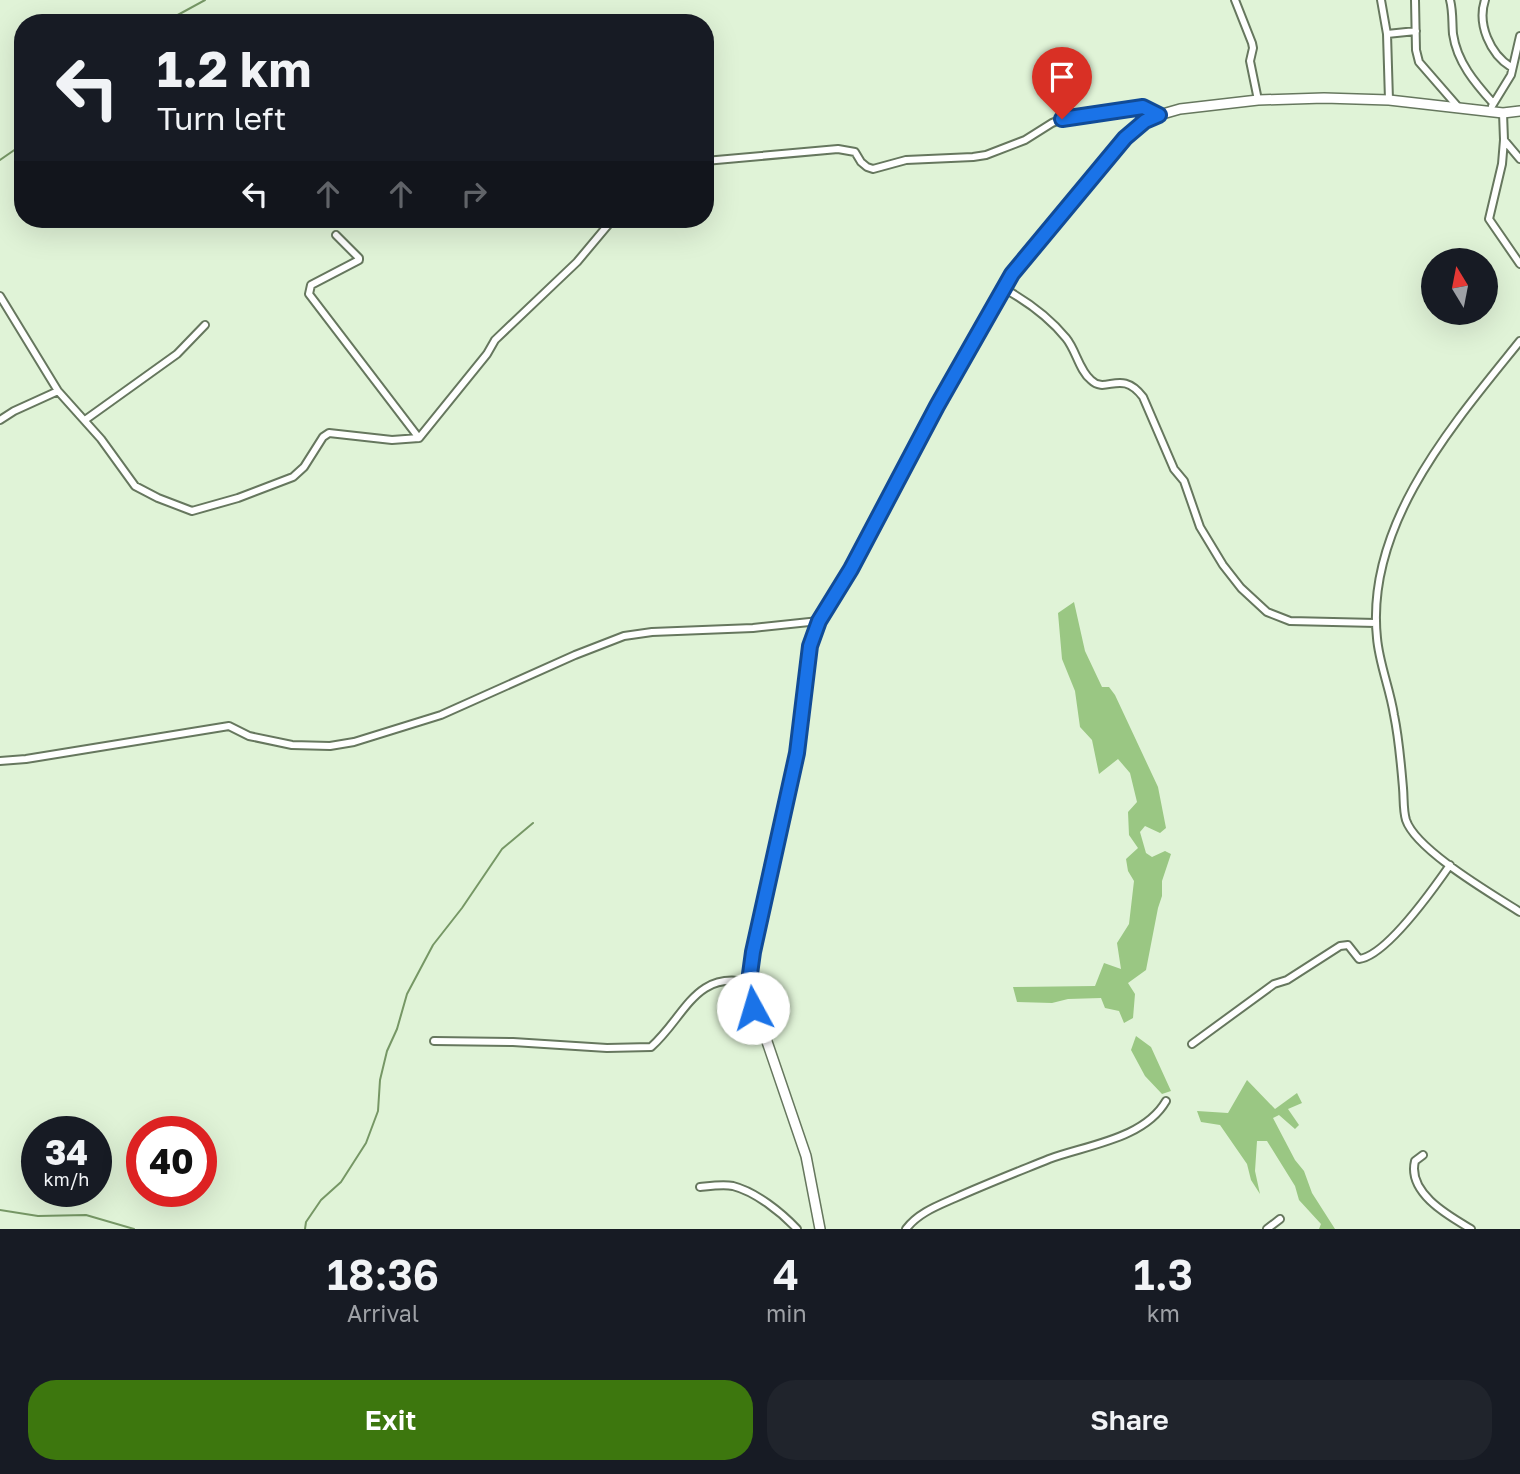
<!DOCTYPE html>
<html lang="en">
<head>
<meta charset="utf-8">
<style>
  :root { --surface:#171b24; --page:#20242c; --text:#f1f3f6; --muted:#9ea1a6; --accent:#3d770e }
  body { margin:0; font-family:"Golos Text",sans-serif; background:var(--page); color:var(--text); height:100vh; display:flex; flex-direction:column; font-size:26px; white-space:nowrap }
  * { box-sizing:border-box; margin:0 }
  p { font-size:23px; color:var(--muted) }
  .icon { flex:none; width:38px; height:38px; fill:none; stroke:currentColor; stroke-width:2; stroke-linecap:round; stroke-linejoin:round }
  .map { position:relative; height:1229px; overflow:hidden }
  .details { display:flex; flex-direction:column; background:var(--surface); flex:1 }
  .details>* { flex:none }
  .banner { position:absolute; left:14px; top:14px; width:700px; height:214px; border-radius:28px; box-shadow:0 7px 28px #0002; background:#171b24; color:var(--text); overflow:hidden }
  .needle { width:46px; rotate:350deg }
  .buttons { position:absolute; left:1421px; top:248px; display:grid; gap:14px }
  .buttons a { display:grid; place-items:center; width:77px; height:77px; border-radius:50%; background:var(--surface); box-shadow:0 7px 28px #0002; font-size:35px }
  .speed { position:absolute; left:21px; top:1116px; display:flex; gap:14px; font-size:35px; font-weight:700; text-align:center }
  .speed>* { display:grid; place-content:center; width:91px; height:91px; border-radius:50%; background:var(--surface); box-shadow:0 7px 28px #0002; line-height:1 }
  .speed small { font-size:18px; font-weight:400 }
  .speed .limit { border:10px solid #d22; background:#fff; color:#111 }
  .pin { position:absolute; display:grid; place-items:center; width:60px; height:60px; color:#fff; margin:-72px -30px; border-radius:50% 50% 50% 0; rotate:-45deg; box-shadow:0 0 7px #0007 }
  .pin .icon { rotate:45deg }
  .me { position:absolute; width:77px; margin:-38px; rotate:354deg; stroke-linejoin:round; filter:drop-shadow(0 0 5px #0008) }
  .turn { display:flex; align-items:center; gap:24px; height:147px; padding:0 28px; font-size:32px }
  .turn .icon { width:91px; height:91px; stroke-width:2.5 }
  .turn b { display:block; font-size:49px; line-height:60px }
  .lanes { display:flex; align-items:center; height:66px; padding:0 28px; background:#0003; justify-content:center; gap:35px; direction:ltr }
  .lanes .off { opacity:.35 }
  .eta { display:flex; justify-content:space-evenly; align-items:center; height:119px; text-align:center }
  .eta b { font-size:42px; font-weight:600; line-height:49px }
  .action { display:flex; gap:14px; margin-top:auto; padding:14px 28px }
  .action a { flex:1; height:80px; border-radius:28px; background:var(--accent); color:#fff; font-size:28px; font-weight:600; line-height:80px; text-align:center }
  .action a+a { background:var(--page); color:var(--text) }
  .map>svg:first-child { display:block }
  .forest { fill:#9ac783 }
  .lines { fill:none; stroke-linecap:round; stroke-linejoin:round }
  .stream { stroke:#769765; stroke-width:2 }
  .street-casing { stroke:#66775e; stroke-width:10 }
  .secondary-casing { stroke:#66775e; stroke-width:12 }
  .street { stroke:#fff; stroke-width:6 }
  .secondary { stroke:#fff; stroke-width:9 }
  .route-casing { stroke:#114b97; stroke-width:18 }
  .route { stroke:#1a73e8; stroke-width:12 }
</style>
</head>
<body>
<div class="map">
<svg width="1520" height="1229" viewBox="0 0 1520 1229">
  <rect width="100%" height="100%" fill="#e0f3d7"/>
  <path class="forest" d="M1074 602 1085 651 1102 687H1109L1115 695 1158 787 1166 828 1160 833 1145 826 1140 832 1146 853 1152 857 1165 851 1171 854 1162 881V896L1158 908 1146 970 1128 983 1135 994 1133 1018 1124 1023 1119 1011 1105 1008 1101 998 1068 999 1052 1003 1017 1002 1013 987 1095 986 1104 963 1121 969 1117 943 1129 924 1134 881 1128 871 1126 859 1138 848 1129 835 1128 812 1137 802 1130 773 1118 759 1099 774 1092 740 1080 727 1075 691 1062 659 1058 613Z
    M1136 1036 1151 1047 1171 1091 1162 1094 1145 1076 1131 1050Z
    M1247 1080 1275 1109 1297 1093 1302 1103 1288 1109 1299 1125 1295 1129 1279 1115 1273 1118 1295 1160 1304 1171 1312 1193 1335 1229H1319L1321 1224 1299 1200 1295 1186 1267 1141H1257L1255 1171 1260 1194 1251 1180 1247 1164 1220 1125 1201 1122 1197 1111 1228 1113Z"/>
  <g class="lines">
    <path class="stream" d="M169 23 174 17 205 0
      M0 160 23 144
      M0 1210 38 1216 86 1215 134 1229
      M305 1229 306 1222 321 1200 341 1182 366 1143 378 1111 380 1080 387 1051 397 1029 407 994 433 945 462 908 502 849 533 823"/>
    <defs>
      <path id="street" d="M1235 0 1252 43 1253 48 1250 61 1258 100
        M1381 0 1387 34 1389 100
        M1415 0 1416 50 1419 62 1459 108
        M1450 0C1453 11 1452 23 1453 34 1457 62 1475 83 1493 103
        M1485 0C1477 24 1490 54 1511 67
        M1387 34 1416 31
        M1492 106 1511 75 1520 36
        M1503 113 1504 140 1502 164 1489 219 1520 264
        M1504 140 1520 159
        M705 161 838 149 855 152 861 162 867 167 873 169 906 160 973 157 986 155 1025 140 1052 123 1062 119 1143 107 1157 114
        M336 235 359 258V260L311 285 309 294 419 438
        M1003 288C1027 301 1049 317 1066 338 1076 350 1079 370 1091 380 1106 395 1121 368 1143 397L1174 469 1184 481 1200 527 1223 565 1241 588 1267 612 1290 621 1376 623
        M0 296 58 391
        M1520 341C1454 423 1365 524 1377 638 1379 663 1390 689 1394 715 1399 739 1401 764 1403 788 1404 799 1403 810 1406 820 1416 850 1492 894 1520 912
        M0 420 14 411 58 391 101 439 135 486 158 498 192 511 238 498 293 477 304 467 323 437 329 433 392 440 419 438 487 354 495 340 577 262 613 219
        M85 420 177 354 205 325
        M0 761 26 759 229 726 249 736 292 745 330 746 354 742 441 715 575 655 624 636 652 632 753 628 819 621
        M434 1041 513 1042 607 1048 651 1047C685 1017 695 969 750 983
        M1192 1044 1274 984 1287 980 1340 946 1348 945 1359 959C1386 956 1434 888 1450 865
        M1423 1155 1415 1161C1407 1193 1449 1216 1471 1229
        M700 1187C710 1186 723 1184 733 1186 756 1192 781 1212 797 1229
        M906 1229C918 1213 937 1206 955 1198 986 1184 1017 1172 1049 1159 1087 1145 1144 1139 1166 1101
        M1267 1229 1280 1219"/>
      <path id="secondary" d="M820 1229 806 1156 761 1024 753 1008 750 974 797 753 810 646 819 621 851 569 937 406 1012 274 1126 138 1145 121 1159 115 1180 109 1258 100 1324 98 1389 100 1503 113 1520 111"/>
    </defs>
    <use href="#street" class="street-casing"/>
    <use href="#secondary" class="secondary-casing"/>
    <use href="#street" class="street"/>
    <use href="#secondary" class="secondary"/>
  </g>
  <g class="lines">
    <defs>
      <path id="route" d="M753 1008 750 974 753 952 797 753 810 646 819 621 851 569 937 406 1012 274 1125 138 1145 121 1159 115 1143 107 1062 119"/>
    </defs>
    <use href="#route" class="route-casing"/>
    <use href="#route" class="route"/>
  </g>
</svg>
<div class="buttons">
<a><svg class="needle" viewBox="-14 -14 28 28"><path d="M0-13l5 13h-10z" fill="#e53935"/><path d="M0 13l5-13h-10z" fill="#9ea1a6"/></svg></a>
</div>
<div class="speed"><div>34<small>km/h</small></div><div class="limit">40</div></div>
<div class="pin" style="left:1062px;top:119px;background:#d93025"><svg class="icon" aria-label="arrive" viewBox="0 0 24 24"><path d="M6 21V4h12l-3 4 3 4H6"/></svg></div>
<svg class="me" style="left:753px;top:1008px" viewBox="-20 -20 40 40"><circle r="19" fill="#fff"/><path d="M0-13L10 11 0 6-10 11z" fill="#1a73e8"/></svg>
<div class="banner">
<div class="turn"><svg class="icon" aria-label="left" viewBox="0 0 24 24"><path d="M17 20v-9H6M10 6l-5 5 5 5"/></svg><div><b>1.2 km</b>Turn left</div></div>
<div class="lanes"><svg class="icon" aria-label="left" viewBox="0 0 24 24"><path d="M17 20v-9H6M10 6l-5 5 5 5"/></svg><svg class="icon off" aria-label="ahead" viewBox="0 0 24 24"><path d="M12 20V5M6 11l6-6 6 6"/></svg><svg class="icon off" aria-label="ahead" viewBox="0 0 24 24"><path d="M12 20V5M6 11l6-6 6 6"/></svg><svg class="icon off" aria-label="right" viewBox="0 0 24 24"><path d="M7 20v-9h11M14 6l5 5-5 5"/></svg></div>
</div>
</div>
<section class="details">
<div class="eta">
<div><b>18:36</b><p>Arrival</p></div>
<div><b>4</b><p>min</p></div>
<div><b>1.3</b><p>km</p></div>
</div>
<div class="action"><a>Exit</a><a>Share</a></div>
</section>
</body>
</html>
